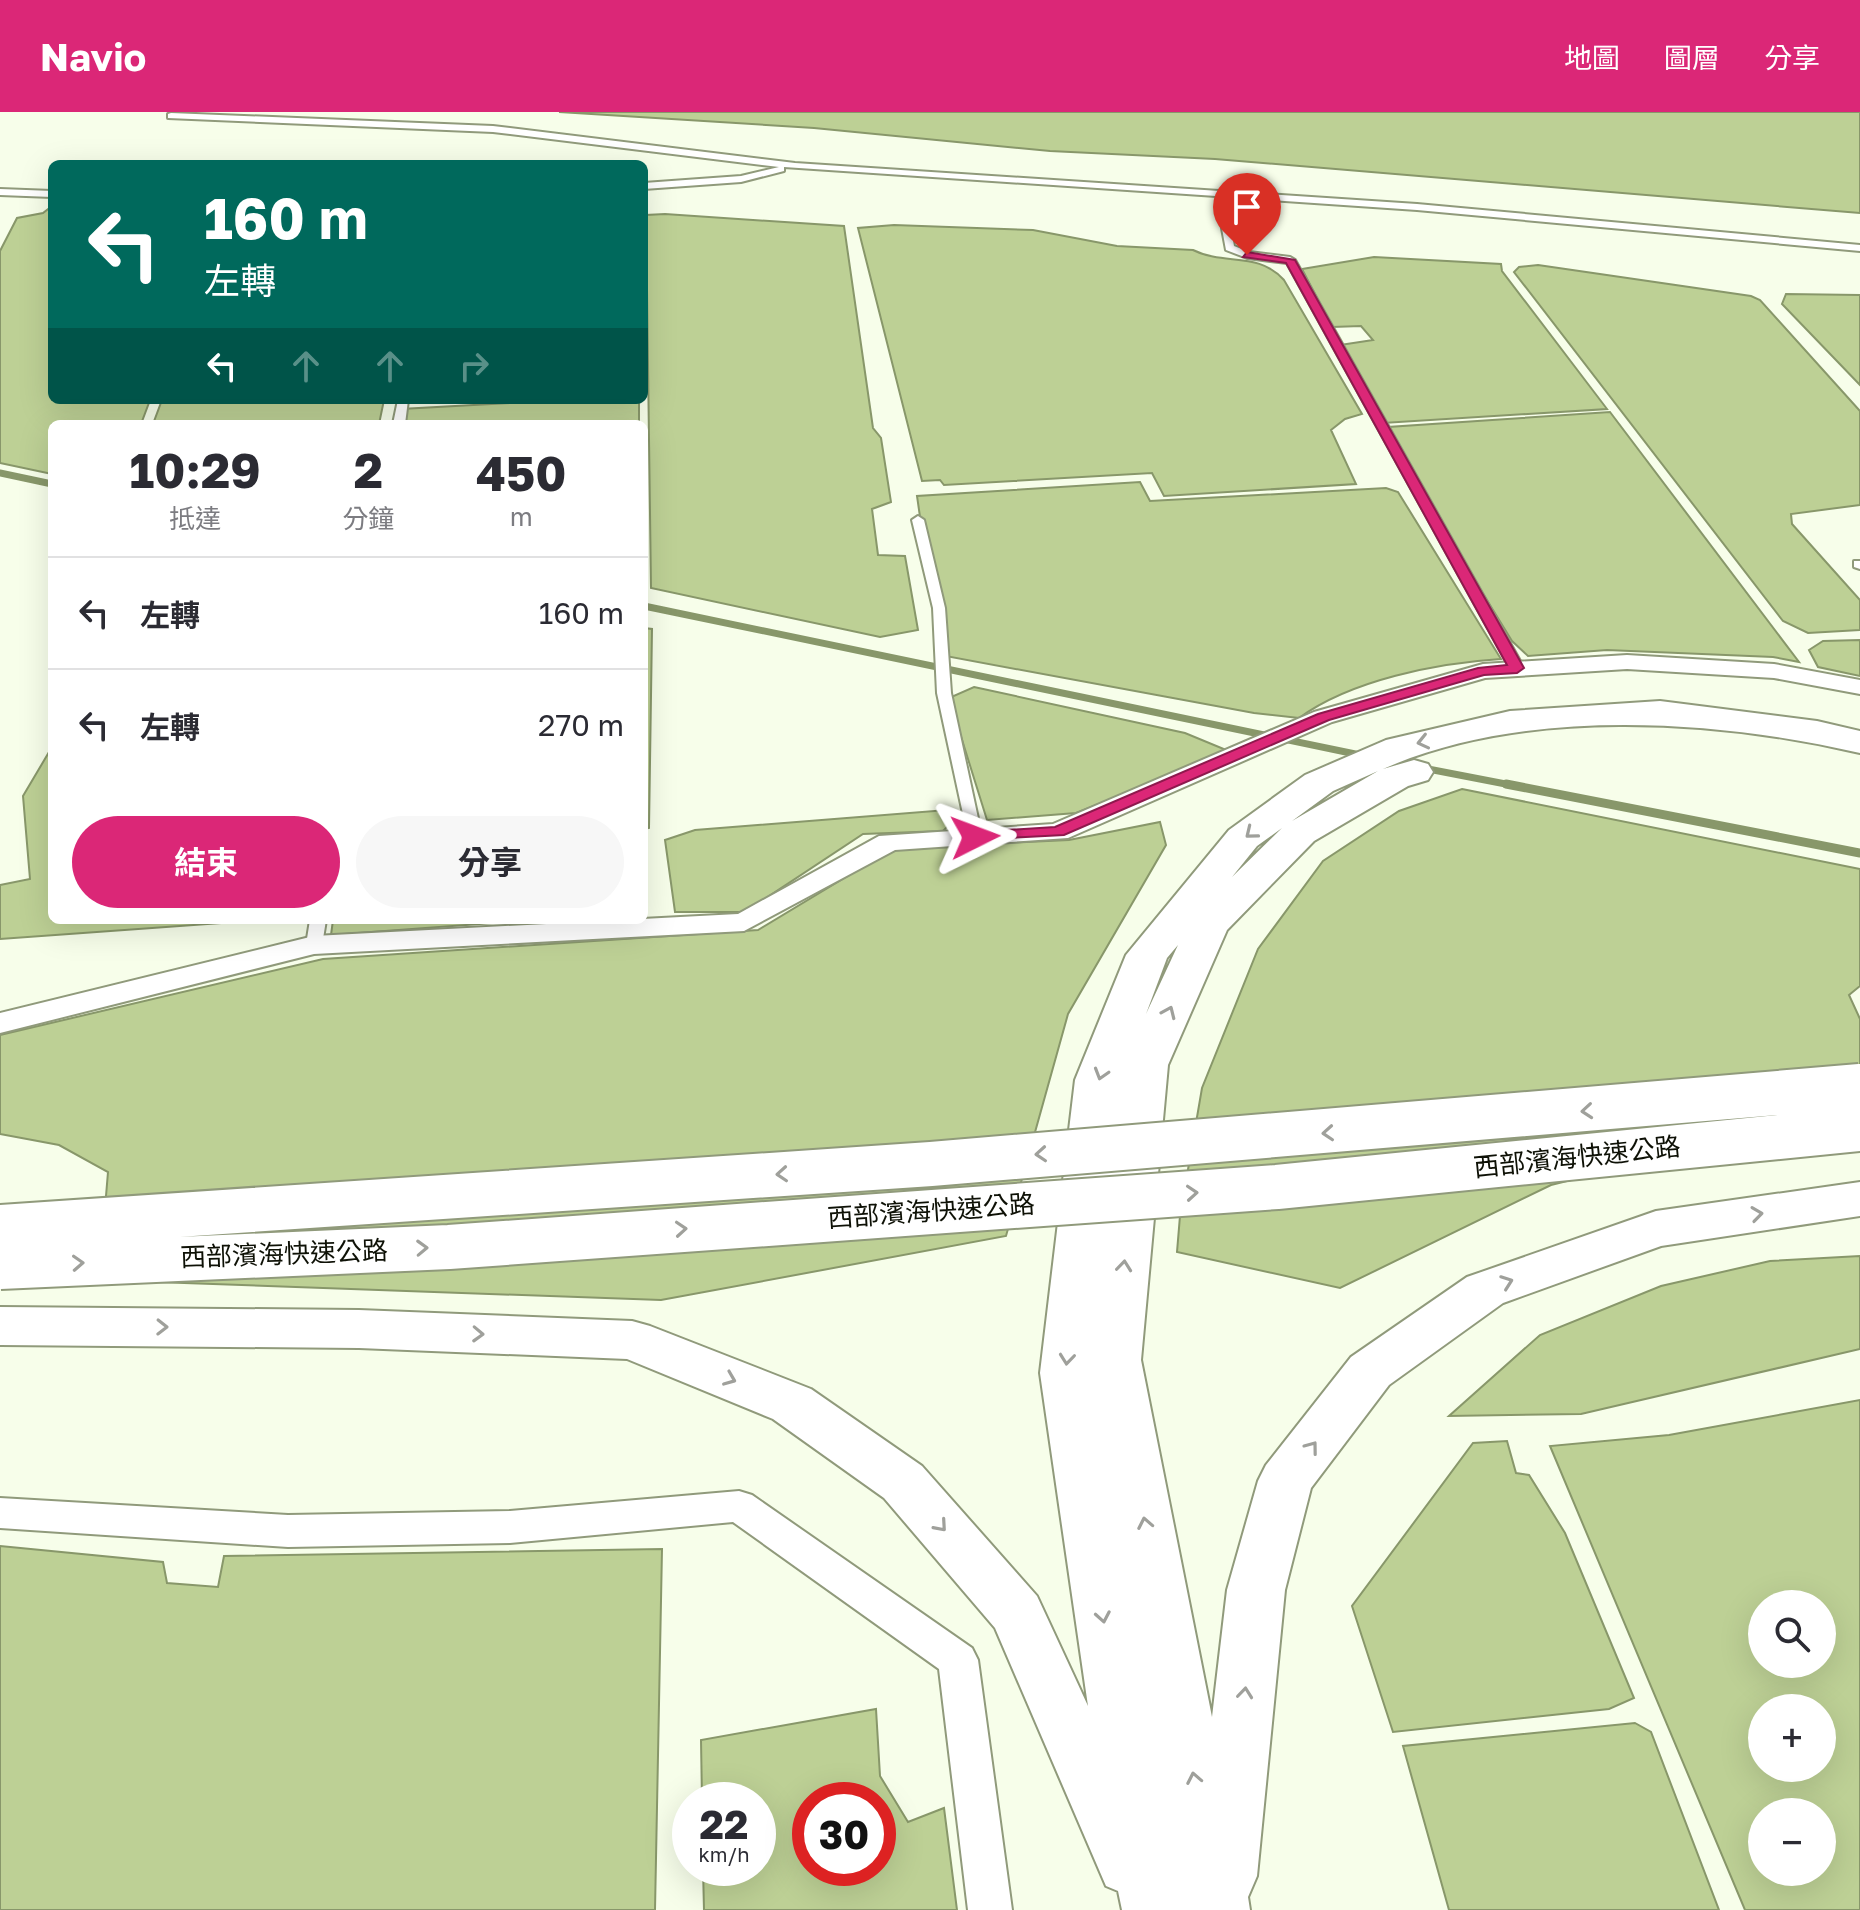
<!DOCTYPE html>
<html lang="zh-TW">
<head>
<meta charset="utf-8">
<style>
  :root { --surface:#fff; --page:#f7f7f7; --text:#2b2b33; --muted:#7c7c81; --line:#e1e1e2; --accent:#db2777 }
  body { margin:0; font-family:"Golos Text","Noto Sans TC",sans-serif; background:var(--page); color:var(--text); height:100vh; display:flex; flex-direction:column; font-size:30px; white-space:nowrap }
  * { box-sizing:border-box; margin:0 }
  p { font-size:26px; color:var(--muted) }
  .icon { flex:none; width:44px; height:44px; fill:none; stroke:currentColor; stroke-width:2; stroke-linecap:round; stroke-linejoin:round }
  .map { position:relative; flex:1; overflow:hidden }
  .details { position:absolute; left:48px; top:308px; width:600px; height:504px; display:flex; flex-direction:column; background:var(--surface); border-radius:12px; box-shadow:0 8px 32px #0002 }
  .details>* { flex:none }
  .top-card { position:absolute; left:48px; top:48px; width:600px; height:244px; border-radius:12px; box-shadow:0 8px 32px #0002; background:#00695c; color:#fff; overflow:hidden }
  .fabs { position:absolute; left:1748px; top:1478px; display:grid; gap:16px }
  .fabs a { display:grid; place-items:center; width:88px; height:88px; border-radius:50%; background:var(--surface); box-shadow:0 8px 32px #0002; font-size:40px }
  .speed { position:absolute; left:672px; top:1670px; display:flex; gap:16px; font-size:40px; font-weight:700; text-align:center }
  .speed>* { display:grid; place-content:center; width:104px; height:104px; border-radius:50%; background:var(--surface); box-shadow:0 8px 32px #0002; line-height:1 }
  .speed small { font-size:20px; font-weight:400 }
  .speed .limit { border:12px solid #d22; background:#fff; color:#111 }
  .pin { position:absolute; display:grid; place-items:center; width:68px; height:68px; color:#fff; margin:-82px -34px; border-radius:50% 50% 50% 0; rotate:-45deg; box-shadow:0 0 8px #0007 }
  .pin .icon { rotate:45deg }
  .me { position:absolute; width:88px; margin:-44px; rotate:87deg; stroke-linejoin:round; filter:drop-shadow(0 0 6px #0008) }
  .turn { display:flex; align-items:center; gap:28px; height:168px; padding:0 24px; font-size:36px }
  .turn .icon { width:104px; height:104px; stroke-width:2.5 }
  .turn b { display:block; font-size:56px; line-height:68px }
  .lanes { display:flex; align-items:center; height:76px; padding:0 24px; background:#0003; justify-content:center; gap:40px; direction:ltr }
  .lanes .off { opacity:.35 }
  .eta { display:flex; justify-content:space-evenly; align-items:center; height:136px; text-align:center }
  .eta b { font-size:48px; font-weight:700; line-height:56px }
  .button { display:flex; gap:16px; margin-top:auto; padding:16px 24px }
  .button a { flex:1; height:92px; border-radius:48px; background:var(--accent); color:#fff; font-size:32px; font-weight:700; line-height:92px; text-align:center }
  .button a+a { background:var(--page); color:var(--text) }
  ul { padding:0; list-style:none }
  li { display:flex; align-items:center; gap:24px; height:112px; padding:0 24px; border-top:2px solid var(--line) }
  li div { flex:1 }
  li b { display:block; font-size:30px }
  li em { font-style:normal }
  header { display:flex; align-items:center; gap:48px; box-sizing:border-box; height:112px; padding:0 40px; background:var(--accent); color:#fff }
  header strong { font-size:38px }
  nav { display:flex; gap:44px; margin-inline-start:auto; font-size:28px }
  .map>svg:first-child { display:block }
  .water { fill:#bdd095; stroke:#88976a; stroke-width:2; fill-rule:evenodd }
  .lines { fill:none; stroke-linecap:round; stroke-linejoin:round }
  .stream-far1 { stroke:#88976a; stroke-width:7 }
  .stream { stroke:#88976a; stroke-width:9 }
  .lane-casing { stroke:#909a7b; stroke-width:4 }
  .street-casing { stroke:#909a7b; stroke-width:4 }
  .highway-casing { stroke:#909a7b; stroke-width:4 }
  .lane { fill:#fff; fill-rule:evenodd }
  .street { fill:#fff; fill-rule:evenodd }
  .highway { fill:#fff; fill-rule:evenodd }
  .highway-bridge-casing { stroke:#909a7b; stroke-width:48; stroke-linecap:butt }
  .highway-bridge { stroke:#fff; stroke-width:44 }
  .oneway { stroke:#9fa09b }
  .route { fill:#db2777; stroke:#8e194d; stroke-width:2 }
  .labels { text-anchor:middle; stroke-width:6; stroke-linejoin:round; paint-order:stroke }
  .street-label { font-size:26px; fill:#0e1106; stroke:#fff }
</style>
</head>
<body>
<header>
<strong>Navio</strong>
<nav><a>地圖</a><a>圖層</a><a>分享</a></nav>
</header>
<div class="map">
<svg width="1860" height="1798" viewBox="0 0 1860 1798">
  <rect width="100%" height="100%" fill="#f7feea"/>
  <path class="water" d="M559 0H1860V101L1215 47 1050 39 814 16Z
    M52 94V288H150L141 312H52V362L0 351V139L17 106 43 101Z
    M665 102 844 114 873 316 881 326 891 390 872 397 878 443 905 444 918 518 880 525 651 476 646 103Z
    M894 113 1033 118 1117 134 1193 138C1225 154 1258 139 1284 168L1362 302 1345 307 1331 318 1356 372 1164 384 1152 361 944 373 940 368 922 369 858 116Z
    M1374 145 1501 152 1502 159 1607 297 1383 311 1340 233 1373 228 1361 214 1332 215 1302 157Z
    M1538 153 1751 184 1760 188 1860 299V393L1791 402 1792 412 1860 488V518L1808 521 1783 509 1514 160 1519 155Z
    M1786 182 1860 183V273L1782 192Z
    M162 288H384L379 312H153Z
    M564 288H639V312H400L401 297Z
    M1610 300 1799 550 1773 545 1607 538 1528 544 1512 529 1387 325 1388 315Z
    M1140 370 1150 389 1386 376 1398 380 1501 547C1437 551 1351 568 1299 606L1254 601 940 543 917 384Z
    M644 516 652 517 649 716 644 717Z
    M1860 528V564L1818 555 1809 538 1823 529Z
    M974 575 1185 621 1231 640 1076 701 987 708 949 586Z
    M52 635V808H263L0 827V773L30 767 23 684Z
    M1462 677 1860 757V874L1849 883 1860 907V996L1551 1073 1340 1176 1177 1140 1180 1104 1202 976 1258 837 1323 749 1399 699Z
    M947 698 956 706 943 719 863 722 745 800H675L665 728 695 718Z
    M1160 710 1166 733 1068 902 1006 1124 661 1188 99 1168 108 1060 59 1033 0 1022V923L323 847 758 818 894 736 1069 728Z
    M333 808H535L331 823Z
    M1860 1144V1237L1581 1302 1449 1304 1540 1223 1661 1174 1770 1149Z
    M1860 1288V1798H1745L1550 1334 1669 1323ZM1762 1492H1822V1552H1762ZM1762 1596H1822V1656H1762ZM1762 1700H1822V1760H1762Z
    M1507 1329 1516 1361 1529 1363 1565 1421 1634 1586 1609 1597 1393 1620 1352 1494 1473 1331Z
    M0 1434 163 1450 167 1471 218 1475 224 1444 662 1437 655 1798H0Z
    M876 1597 880 1664 908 1710 944 1696 957 1798H704L703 1756H758V1688H702L701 1628ZM810 1688H878V1756H810Z
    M1635 1611 1651 1620 1719 1798H1449L1403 1634Z"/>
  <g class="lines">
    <path class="stream-far1" d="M0 361 52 372
      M644 494 1365 644
      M1387 649 1516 674"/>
    <path class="stream" d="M1506 672 1860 741"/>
    <defs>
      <path id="lane" d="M171 1 493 14 795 51 1417 92 1860 133V139L1417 98 1225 85 1234 134 1249 140 1290 145 1295 148 1524 556 1517 560 1510 556 1287 151 1247 146 1226 138 1216 84 784 55V59L741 70 644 77V71L741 64 779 55 493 20 168 6V2Z
        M0 77 52 79V85L0 83Z
        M398 288H408L405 312H393Z
        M918 404 924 408 945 496 951 581 982 725 975 729 968 725 937 581 933 496 912 408Z
        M1854 449H1860V457L1854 455Z
        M310 808H326L322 833 314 838 306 833Z"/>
      <path id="street" d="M1627 543 1774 552 1860 568V582L1774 566 1627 557 1485 566 1332 610 1068 726 895 738 744 819 314 842 0 921V901L314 824 738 802 879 724 1053 712 1314 600 1483 552Z
        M739 1379 752 1383 972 1536 978 1548 1012 1798H968L939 1557 733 1410 510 1431 288 1435 0 1416V1386L288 1403 510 1399Z"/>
      <path id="highway" d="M1660 589 1817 609 1860 619V641C1714 607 1523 595 1383 657L1414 648 1428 652 1433 660 1428 668 1408 674 1314 729 1227 818 1168 953 1141 1248 1212 1605 1227 1478 1258 1369 1266 1353 1351 1245 1467 1165 1656 1099 1860 1070V1104L1661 1134 1503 1191 1389 1273 1311 1376 1285 1478 1257 1764 1248 1785 1250 1798H1122L1118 1779 1106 1774 995 1516 884 1386 773 1307 627 1247 359 1236 0 1233V1195L359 1198 632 1209 650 1214 811 1277 922 1354 1037 1484 1088 1594 1040 1261 1075 968 1126 843 1229 718 1305 663 1386 628 1510 599ZM1378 659 1292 709 1333 679ZM1282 716 1232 765 1257 734ZM1178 833 1146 902 1167 846Z"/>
    </defs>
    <use href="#lane" class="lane-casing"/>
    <use href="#street" class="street-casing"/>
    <use href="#highway" class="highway-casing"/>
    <use href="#lane" class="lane"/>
    <use href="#street" class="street"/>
    <use href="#highway" class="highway"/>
    <defs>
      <path id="highway-bridge" d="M0 1115 931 1052 1860 974
        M0 1155 449 1135 1277 1075 1860 1017"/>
    </defs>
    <use href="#highway-bridge" class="highway-bridge-casing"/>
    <use href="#highway-bridge" class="highway-bridge"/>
  </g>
  <defs><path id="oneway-chevron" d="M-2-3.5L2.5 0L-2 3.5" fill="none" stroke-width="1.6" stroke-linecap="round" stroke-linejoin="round" transform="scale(2)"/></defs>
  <g class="oneway">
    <use href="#oneway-chevron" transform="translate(1423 630) rotate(167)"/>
    <use href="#oneway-chevron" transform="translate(1251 721) rotate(141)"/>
    <use href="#oneway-chevron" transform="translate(1169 900) rotate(-66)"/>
    <use href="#oneway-chevron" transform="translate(1101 962) rotate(107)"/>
    <use href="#oneway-chevron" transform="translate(1587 999) rotate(175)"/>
    <use href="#oneway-chevron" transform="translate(1328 1021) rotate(176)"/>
    <use href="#oneway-chevron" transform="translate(1041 1042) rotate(176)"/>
    <use href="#oneway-chevron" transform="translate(782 1062) rotate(176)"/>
    <use href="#oneway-chevron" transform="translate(1192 1081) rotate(-4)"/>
    <use href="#oneway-chevron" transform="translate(1757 1102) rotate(-8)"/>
    <use href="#oneway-chevron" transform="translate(681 1117) rotate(-4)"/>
    <use href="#oneway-chevron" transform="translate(422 1136) rotate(-2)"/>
    <use href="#oneway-chevron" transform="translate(78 1151) rotate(-3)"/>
    <use href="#oneway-chevron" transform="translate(1124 1154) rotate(-84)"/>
    <use href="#oneway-chevron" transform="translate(1507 1170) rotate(-20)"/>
    <use href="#oneway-chevron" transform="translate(162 1215) rotate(1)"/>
    <use href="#oneway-chevron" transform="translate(478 1222) rotate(2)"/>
    <use href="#oneway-chevron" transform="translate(1067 1247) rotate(96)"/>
    <use href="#oneway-chevron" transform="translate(730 1267) rotate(22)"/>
    <use href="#oneway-chevron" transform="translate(1312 1335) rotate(-53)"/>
    <use href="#oneway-chevron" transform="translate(1145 1411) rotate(-101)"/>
    <use href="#oneway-chevron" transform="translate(941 1414) rotate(49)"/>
    <use href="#oneway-chevron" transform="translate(1103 1505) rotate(80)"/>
    <use href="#oneway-chevron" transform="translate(1245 1581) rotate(-84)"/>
    <use href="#oneway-chevron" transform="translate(1194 1666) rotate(-101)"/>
  </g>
  <path class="route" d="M1247 140 1295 148 1524 556 1517 561 1484 563 1329 608 1064 723 970 728V721L975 720 1055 715 1318 602 1478 556 1507 553 1286 151 1243 145Z"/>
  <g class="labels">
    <g class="street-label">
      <text transform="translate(1577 1045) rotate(-6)" y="9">西部濱海快速公路</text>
      <text transform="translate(931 1099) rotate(-4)" y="9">西部濱海快速公路</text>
      <text transform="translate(284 1142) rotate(-2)" y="9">西部濱海快速公路</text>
    </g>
  </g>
</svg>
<div class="fabs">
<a><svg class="icon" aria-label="search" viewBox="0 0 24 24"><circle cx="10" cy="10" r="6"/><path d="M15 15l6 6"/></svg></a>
<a>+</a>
<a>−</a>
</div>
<div class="speed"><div>22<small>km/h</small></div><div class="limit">30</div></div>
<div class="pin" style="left:1247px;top:143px;background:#d93025"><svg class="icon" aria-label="arrive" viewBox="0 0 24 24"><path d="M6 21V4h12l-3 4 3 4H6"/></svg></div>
<svg class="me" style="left:975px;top:725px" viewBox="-20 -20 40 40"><path d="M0-17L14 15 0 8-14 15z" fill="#db2777" stroke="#fff" stroke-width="4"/></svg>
<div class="top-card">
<div class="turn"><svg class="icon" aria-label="left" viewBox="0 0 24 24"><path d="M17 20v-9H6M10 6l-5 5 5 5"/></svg><div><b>160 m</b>左轉</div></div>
<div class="lanes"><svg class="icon" aria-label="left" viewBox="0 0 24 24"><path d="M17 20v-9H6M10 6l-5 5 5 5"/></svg><svg class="icon off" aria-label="ahead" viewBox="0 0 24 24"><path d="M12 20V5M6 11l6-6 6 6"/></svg><svg class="icon off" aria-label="ahead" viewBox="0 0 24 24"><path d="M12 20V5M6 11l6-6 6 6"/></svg><svg class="icon off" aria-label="right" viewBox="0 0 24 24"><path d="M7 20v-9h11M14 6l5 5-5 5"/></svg></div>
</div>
<section class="details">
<div class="eta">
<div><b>10:29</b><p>抵達</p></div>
<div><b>2</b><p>分鐘</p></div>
<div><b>450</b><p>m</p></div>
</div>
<ul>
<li><svg class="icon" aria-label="left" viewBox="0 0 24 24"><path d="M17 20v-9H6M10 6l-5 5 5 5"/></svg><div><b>左轉</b></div><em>160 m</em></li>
<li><svg class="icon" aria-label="left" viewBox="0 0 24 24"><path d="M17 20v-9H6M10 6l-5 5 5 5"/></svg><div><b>左轉</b></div><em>270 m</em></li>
</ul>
<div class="button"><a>結束</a><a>分享</a></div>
</section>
</div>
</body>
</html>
